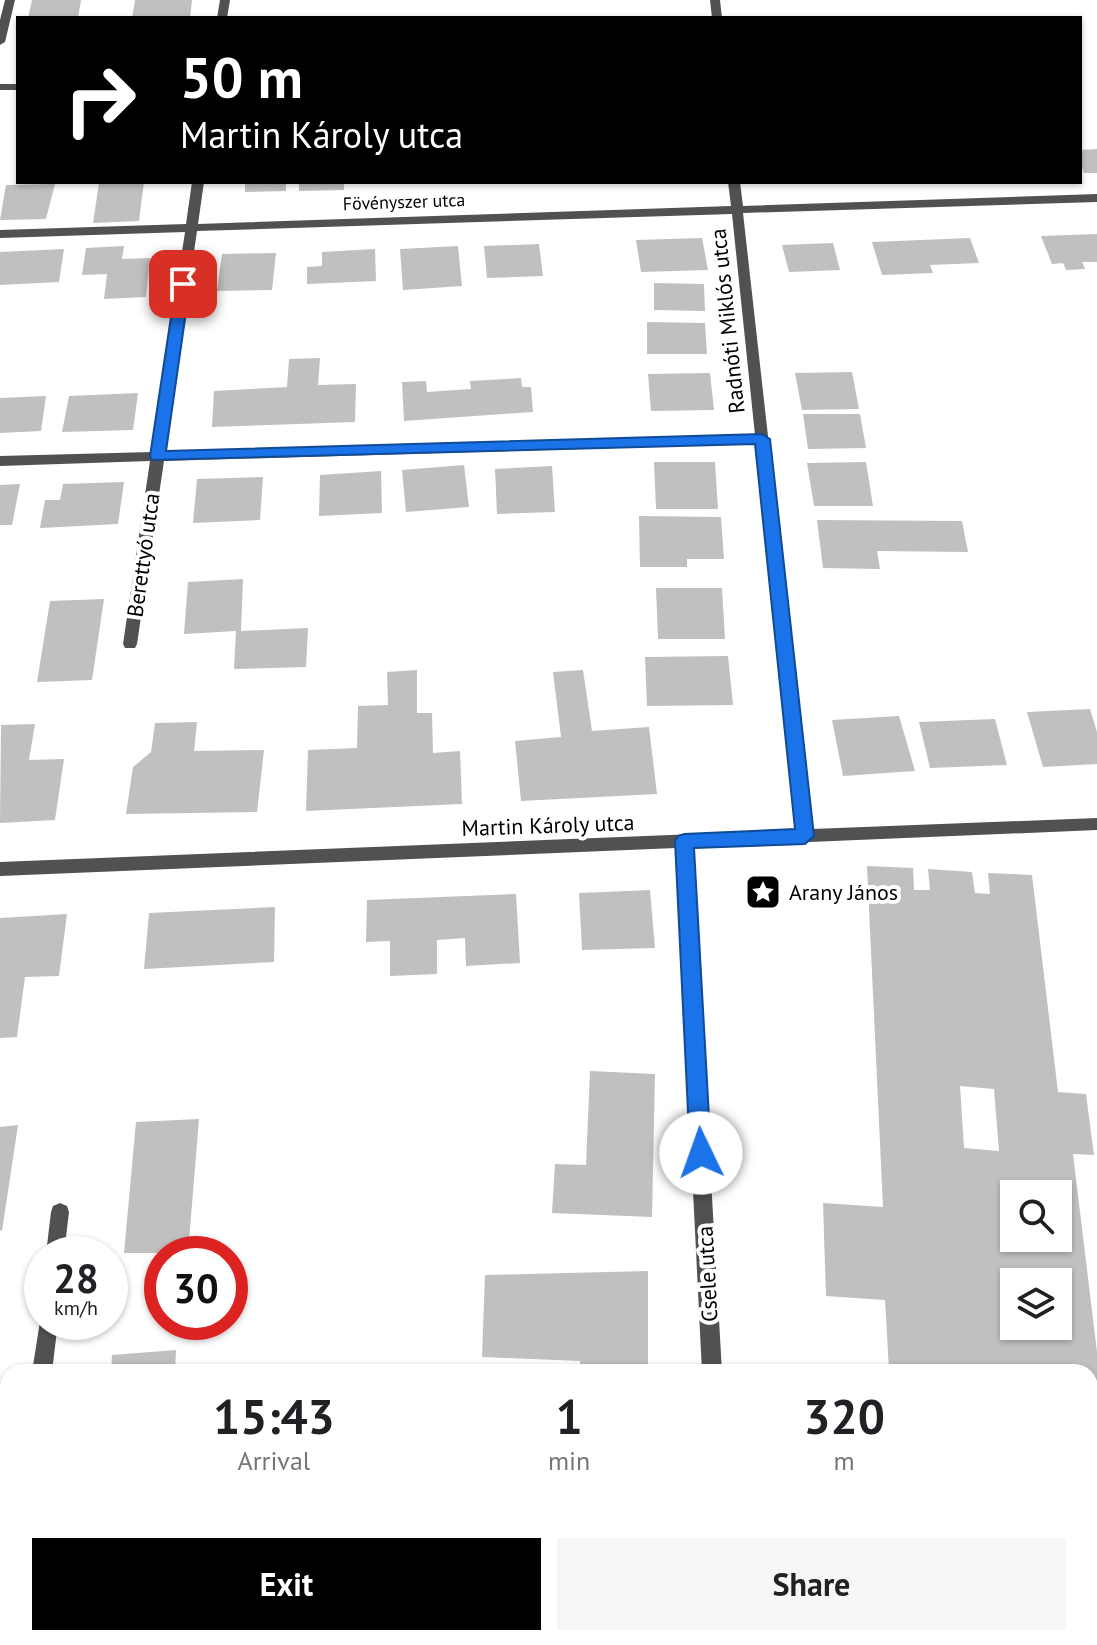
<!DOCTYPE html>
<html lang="en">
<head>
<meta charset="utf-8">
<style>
  :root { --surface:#fff; --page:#f6f6f6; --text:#202124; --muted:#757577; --accent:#000 }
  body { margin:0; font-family:"PT Sans",sans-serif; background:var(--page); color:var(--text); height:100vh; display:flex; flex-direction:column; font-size:30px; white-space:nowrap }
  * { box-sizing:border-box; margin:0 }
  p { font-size:26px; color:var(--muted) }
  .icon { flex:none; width:44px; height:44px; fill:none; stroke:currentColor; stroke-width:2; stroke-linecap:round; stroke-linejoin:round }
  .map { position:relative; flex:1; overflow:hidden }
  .details { position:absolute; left:0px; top:1364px; width:1098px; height:282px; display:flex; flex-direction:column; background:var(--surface); border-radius:24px 24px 0 0; box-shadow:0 2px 6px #0004 }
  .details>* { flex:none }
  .hud { position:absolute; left:16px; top:16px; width:1066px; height:168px; border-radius:0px; box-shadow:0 2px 6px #0004; background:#000; color:#fff; overflow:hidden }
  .buttons { position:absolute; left:1000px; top:1180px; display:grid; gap:16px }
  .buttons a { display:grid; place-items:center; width:72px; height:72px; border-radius:0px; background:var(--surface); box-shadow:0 2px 6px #0004; font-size:40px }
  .speed { position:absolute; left:24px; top:1236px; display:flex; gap:16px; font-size:40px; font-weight:700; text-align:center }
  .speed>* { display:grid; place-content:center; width:104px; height:104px; border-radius:50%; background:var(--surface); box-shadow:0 2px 6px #0004; line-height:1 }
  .speed small { font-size:20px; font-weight:400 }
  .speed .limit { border:12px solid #d22; background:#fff; color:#111 }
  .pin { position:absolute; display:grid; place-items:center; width:68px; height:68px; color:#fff; margin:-34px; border-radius:16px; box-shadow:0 4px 12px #0006 }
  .me { position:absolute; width:88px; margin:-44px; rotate:357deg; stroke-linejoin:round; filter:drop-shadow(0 0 6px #0008) }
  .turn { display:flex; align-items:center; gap:28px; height:168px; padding:0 32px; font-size:36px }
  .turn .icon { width:104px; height:104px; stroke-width:2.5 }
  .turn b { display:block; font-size:56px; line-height:68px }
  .eta { display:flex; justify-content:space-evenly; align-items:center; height:136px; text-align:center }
  .eta b { font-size:48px; font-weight:700; line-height:56px }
  .action { display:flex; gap:16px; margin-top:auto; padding:16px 32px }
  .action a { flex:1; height:92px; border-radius:0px; background:var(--accent); color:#fff; font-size:32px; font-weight:700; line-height:92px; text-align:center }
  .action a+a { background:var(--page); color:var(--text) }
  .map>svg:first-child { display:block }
  .building { fill:#c0c0c0; fill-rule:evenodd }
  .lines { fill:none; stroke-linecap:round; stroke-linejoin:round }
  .minor { fill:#515151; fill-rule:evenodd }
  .route { fill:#1a73e8; stroke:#114b97; stroke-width:2 }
  .labels { text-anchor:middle; stroke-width:8; stroke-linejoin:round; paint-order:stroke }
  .far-street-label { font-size:18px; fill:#000; stroke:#fff }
  .street-label { font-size:22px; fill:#000; stroke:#fff }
  .poi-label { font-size:22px; fill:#000; stroke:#fff; text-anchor:start }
</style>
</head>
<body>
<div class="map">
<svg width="1097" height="1645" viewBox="0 0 1097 1645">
  <rect width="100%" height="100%" fill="#fff"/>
  <path class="building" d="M32 0H81L78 18H28Z
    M135 0H192L190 18H132Z
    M1097 149V173H1084L1080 163V150Z
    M144 182 139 221 93 223 99 183Z
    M245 182H286V191L245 192Z
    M299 182H344V190L299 191Z
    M55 184 46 219 0 220 6 185Z
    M1097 234V262H1082L1085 269 1066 270 1063 263 1052 264 1041 236Z
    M702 238 708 270 641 272 636 240Z
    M970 238 979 263 930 265 933 273 882 275 872 242Z
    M833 243 840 270 789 272 782 245Z
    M539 244 543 276 487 278 484 246Z
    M124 246 122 259 150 258 146 297 104 299 107 274 82 275 86 248Z
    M458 246 462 286 403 290 400 249Z
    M64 249 59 282 0 285V252Z
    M375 249 376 281 307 284V267L322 266V252Z
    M276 253 272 290 217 291 222 254Z
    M654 283 704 284 705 311 654 310Z
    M647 322 705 323 707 354H647Z
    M320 358 318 385 356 384 355 422 212 427 214 391 287 387 289 359Z
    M852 372 859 409 802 410 795 373Z
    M710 373 714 410 651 411 648 374Z
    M521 378 522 387H531L533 412 404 421 402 382 426 381 427 392 471 389 470 381Z
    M138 393 133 430 62 432 69 396Z
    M46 396 41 431 0 433V398Z
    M803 414H860L866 448 808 449Z
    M654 462H715L718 509H656Z
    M866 462 873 506H814L807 463Z
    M464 465 469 507 406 512 402 470Z
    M552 466 555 512 497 514 495 469Z
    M381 471 382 513 319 516 320 475Z
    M263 477 260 520 193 523 197 479Z
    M124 482 118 524 40 528 45 500H60L63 484Z
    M20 484 12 525H0V485Z
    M639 516 721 517 724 559H687V567H640Z
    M817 520 962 521 968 552 877 551 880 569 823 568Z
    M243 579 241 631 308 628 306 667 234 669 236 631 184 634 188 582Z
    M656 588H722L725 639H658Z
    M104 599 92 680 37 682 50 601Z
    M728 656 733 705 647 706 645 657Z
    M417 670V713H432L433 753 460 751 462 804 306 811 308 750 357 748 358 706 388 705 387 672Z
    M583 670 592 731 649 727 657 794 521 801 515 741 561 737 553 672Z
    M1090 709 1097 732V764L1043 767 1027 712Z
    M899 716 915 771 843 776 832 720Z
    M995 719 1007 765 930 768 919 722Z
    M197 722 194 751 264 750 257 812 126 814 133 767 151 752 155 723Z
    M35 724 29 760 64 759 55 820 0 823 1 725Z
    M867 866 913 868 914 890H930L928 869 972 872 975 893 990 894 988 873 1032 875 1058 1092 1086 1094 1094 1155 1073 1154 1097 1352V1384L1090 1383V1372L889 1370 885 1300 826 1296 823 1203 883 1207ZM960 1086 994 1089 999 1151 964 1148ZM1014 1194H1058V1238H1014ZM1014 1282H1058V1326H1014Z
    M650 890 655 948 582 950 579 893Z
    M516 894 520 963 466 966 465 938 437 940V974L390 976V941L366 942 367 900Z
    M275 907 274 962 144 969 149 913Z
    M67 914 59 976 25 977 17 1037 0 1038V918Z
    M590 1071 655 1074 652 1217 552 1213 555 1164 586 1165Z
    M199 1119 188 1253H124L136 1122Z
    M18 1125 2 1231 0 1230V1127Z
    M648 1271V1372H580V1361L482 1357 485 1275Z
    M176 1350 175 1372H111L112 1355Z
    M78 1638H173V1645H77Z
    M572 1638H647V1645H572Z"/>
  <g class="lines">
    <path class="minor" d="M5 0H15L5 42 0 45V20Z
      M220 0H230L227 18H217Z
      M710 0H720L722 18H712Z
      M0 84H18V90H0Z
      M192 182H204L198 224 731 206 728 182H740L743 206 1097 194V202L743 213 812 829 1097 818V830L692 847 722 1372H702L676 848 0 876V862L796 830 756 444 164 461 137 644 135 648H125L123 644 150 461 0 466V456L152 452 185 232 0 238V230L186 224ZM732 214 755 435 165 452 197 231Z
      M60 1203 67 1206 69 1212 64 1254H46L51 1212 53 1206Z
      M41 1315 42 1322H58L52 1372H32Z
      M8 1628V1638H21L19 1645H0L2 1630Z
      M715 1638H737V1645H715Z"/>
  </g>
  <path class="route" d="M183 280 190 284 166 451 762 434 770 439 814 836 805 844 694 848 711 1153 708 1160 701 1163 693 1160 690 1153 675 841 678 836 684 834 795 829 755 444 152 460 150 456 176 284Z"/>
  <defs>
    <symbol id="sight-square" viewBox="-11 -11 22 22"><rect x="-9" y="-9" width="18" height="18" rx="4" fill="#000" stroke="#fff"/><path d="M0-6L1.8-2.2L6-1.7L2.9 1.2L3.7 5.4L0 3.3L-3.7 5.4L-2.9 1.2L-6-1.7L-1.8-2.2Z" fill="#fff"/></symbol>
  </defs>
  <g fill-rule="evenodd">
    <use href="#sight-square" x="743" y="872" width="40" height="40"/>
  </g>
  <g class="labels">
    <g class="far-street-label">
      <text transform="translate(404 202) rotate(-2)" y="6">Fövényszer utca</text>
    </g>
    <g class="street-label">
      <text transform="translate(727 321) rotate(-96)" y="8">Radnóti Miklós utca</text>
      <text transform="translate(143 555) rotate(-82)" y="8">Berettyó utca</text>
      <text transform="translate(548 825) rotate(-2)" y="8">Martin Károly utca</text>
      <text transform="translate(707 1274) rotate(-93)" y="8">Csele utca</text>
    </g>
    <g class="poi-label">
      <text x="789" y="900">Arany János</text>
    </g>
  </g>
</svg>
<div class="buttons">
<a><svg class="icon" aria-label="search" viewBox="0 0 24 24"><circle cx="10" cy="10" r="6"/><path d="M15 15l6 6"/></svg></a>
<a><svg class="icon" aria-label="layers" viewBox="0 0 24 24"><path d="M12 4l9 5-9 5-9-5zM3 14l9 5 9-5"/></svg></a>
</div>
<div class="speed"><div>28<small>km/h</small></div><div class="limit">30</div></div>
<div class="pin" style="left:183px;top:284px;background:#d93025"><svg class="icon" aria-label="arrive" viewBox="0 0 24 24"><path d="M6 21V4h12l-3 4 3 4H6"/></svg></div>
<svg class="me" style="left:701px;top:1153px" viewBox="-20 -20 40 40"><circle r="19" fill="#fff"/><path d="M0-13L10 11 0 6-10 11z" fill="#1a73e8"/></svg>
<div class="hud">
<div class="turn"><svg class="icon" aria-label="right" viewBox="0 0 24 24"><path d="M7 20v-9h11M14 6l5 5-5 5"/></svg><div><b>50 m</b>Martin Károly utca</div></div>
</div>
<section class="details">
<div class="eta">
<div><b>15:43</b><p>Arrival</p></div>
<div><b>1</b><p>min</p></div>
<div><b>320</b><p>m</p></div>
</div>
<div class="action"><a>Exit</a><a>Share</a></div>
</section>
</div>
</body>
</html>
